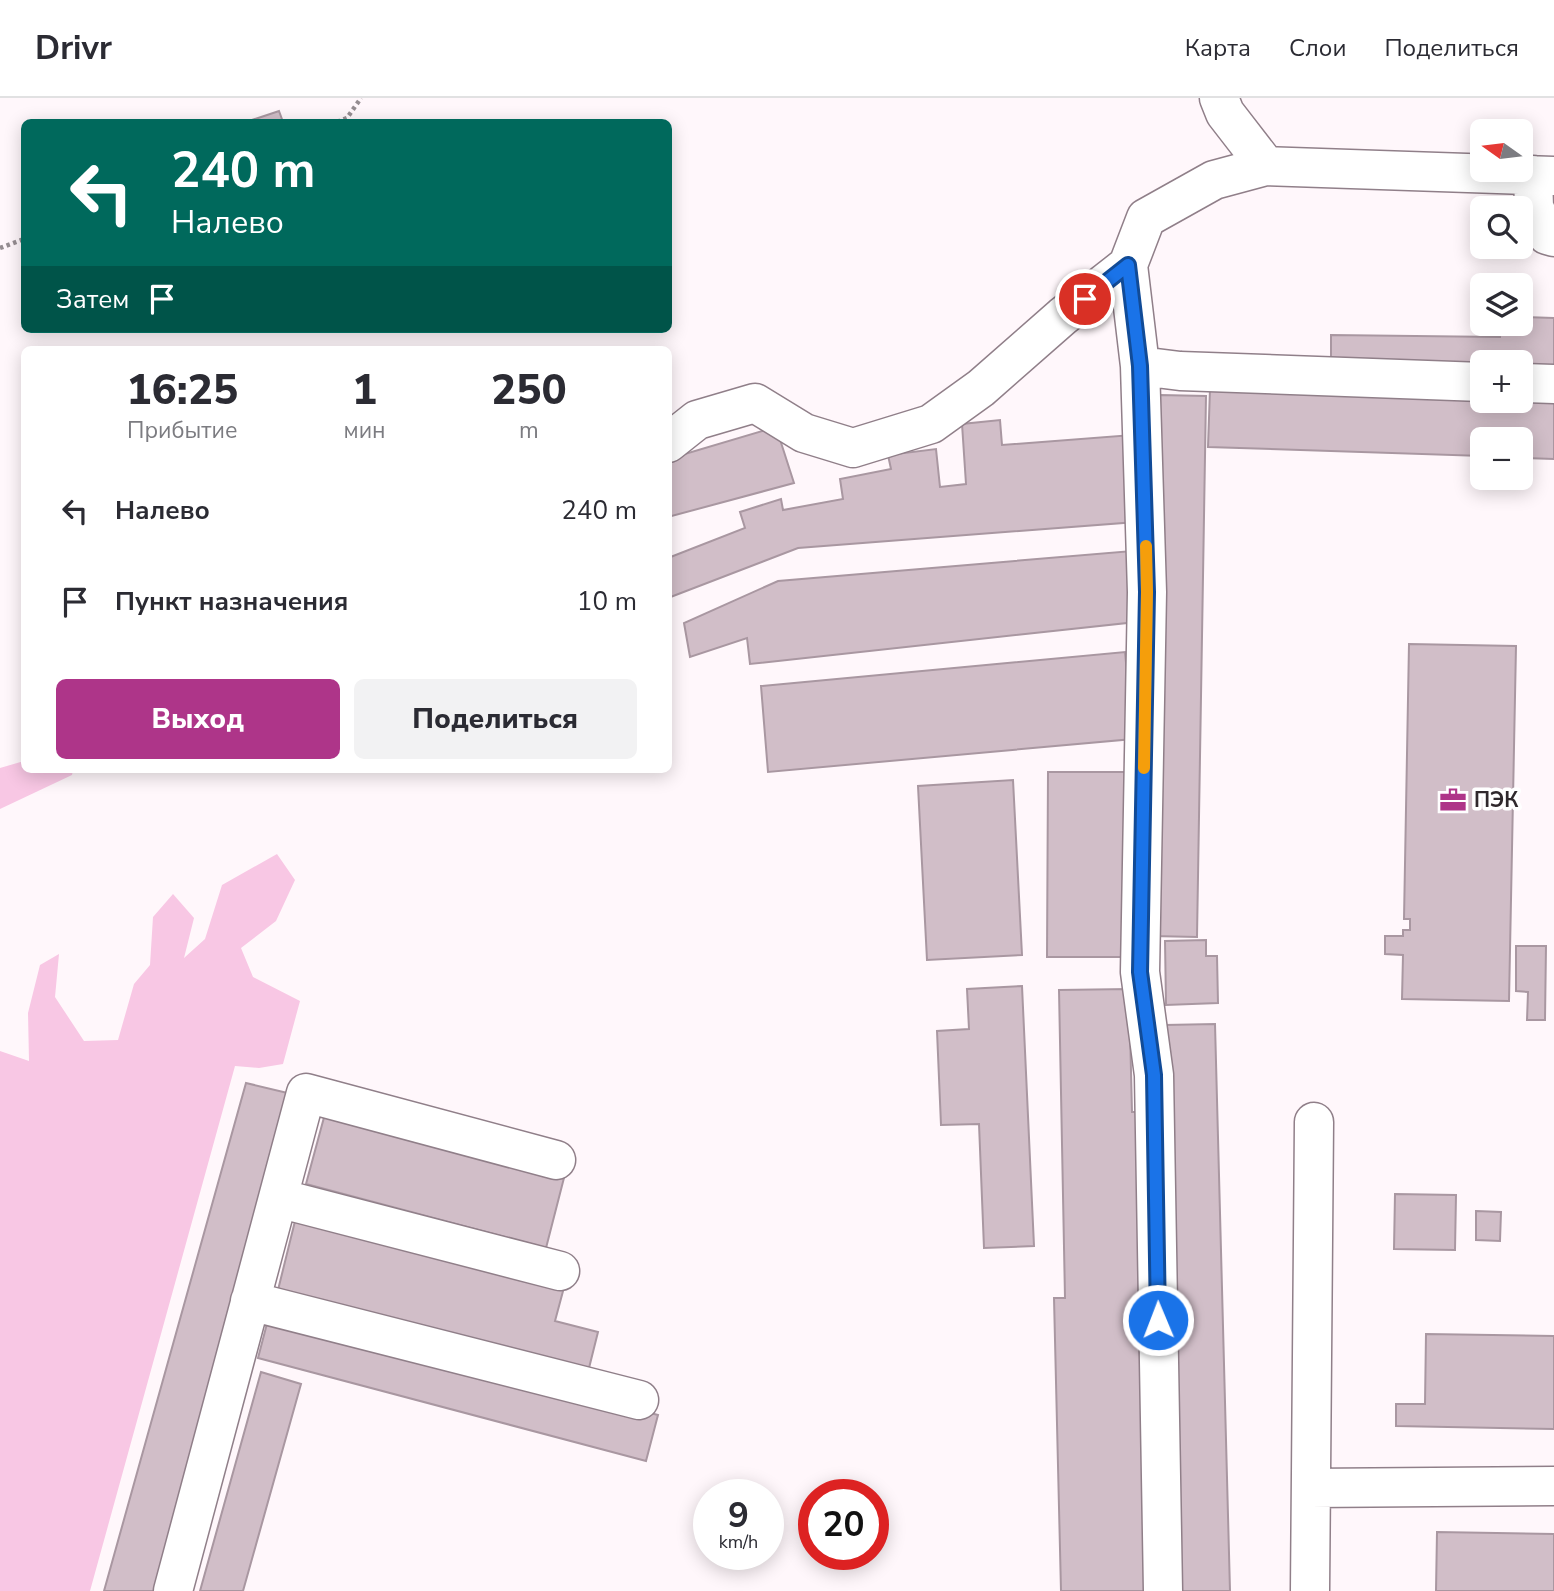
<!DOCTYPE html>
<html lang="ru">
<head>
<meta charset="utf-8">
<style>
  :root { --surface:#fff; --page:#f2f2f3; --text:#2b2b33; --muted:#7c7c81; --line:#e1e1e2; --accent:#ae3589 }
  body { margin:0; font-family:"Nunito Sans",sans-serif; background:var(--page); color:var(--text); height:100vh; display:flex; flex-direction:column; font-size:26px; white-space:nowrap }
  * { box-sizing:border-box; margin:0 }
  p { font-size:23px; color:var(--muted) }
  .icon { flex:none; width:38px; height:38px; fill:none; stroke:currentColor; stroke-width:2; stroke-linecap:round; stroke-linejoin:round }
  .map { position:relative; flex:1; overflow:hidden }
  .drawer { position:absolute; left:21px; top:248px; width:651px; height:427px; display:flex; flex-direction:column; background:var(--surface); border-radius:10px; box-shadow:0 4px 18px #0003 }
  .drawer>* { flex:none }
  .top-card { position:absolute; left:21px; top:21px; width:651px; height:214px; border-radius:10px; box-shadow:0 4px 18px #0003; background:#00695c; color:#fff; overflow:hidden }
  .needle { width:46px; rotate:284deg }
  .fabs { position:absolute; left:1470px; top:21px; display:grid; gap:14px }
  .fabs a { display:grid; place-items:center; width:63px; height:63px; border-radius:10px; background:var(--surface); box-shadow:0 4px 18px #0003; font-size:35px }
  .speed { position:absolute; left:693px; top:1381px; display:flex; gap:14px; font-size:35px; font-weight:700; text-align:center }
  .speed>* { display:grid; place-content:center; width:91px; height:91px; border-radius:50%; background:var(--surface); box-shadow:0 4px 18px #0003; line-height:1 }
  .speed small { font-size:18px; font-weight:400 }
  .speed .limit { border:10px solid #d22; background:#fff; color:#111 }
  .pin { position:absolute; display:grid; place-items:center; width:60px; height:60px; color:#fff; margin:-30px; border:4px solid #fff; border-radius:50%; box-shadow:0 2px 7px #0007 }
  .me { position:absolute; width:77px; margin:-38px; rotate:359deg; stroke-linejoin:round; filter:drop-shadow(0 0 5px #0008) }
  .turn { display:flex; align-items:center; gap:24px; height:147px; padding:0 35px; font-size:32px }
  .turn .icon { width:91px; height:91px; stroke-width:2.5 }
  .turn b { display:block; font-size:49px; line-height:60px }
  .then { display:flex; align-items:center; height:66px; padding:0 35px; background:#0003; gap:14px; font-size:26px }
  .eta { display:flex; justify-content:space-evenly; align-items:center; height:119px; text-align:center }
  .eta b { font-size:42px; font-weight:800; line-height:49px }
  .primary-button { display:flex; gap:14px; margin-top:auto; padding:14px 35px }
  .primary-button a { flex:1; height:80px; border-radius:10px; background:var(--accent); color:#fff; font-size:28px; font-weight:800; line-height:80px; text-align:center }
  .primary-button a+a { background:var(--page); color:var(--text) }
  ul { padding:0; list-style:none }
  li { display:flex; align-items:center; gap:21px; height:91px; padding:0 35px }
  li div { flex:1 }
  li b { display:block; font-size:26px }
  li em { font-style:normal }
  header { display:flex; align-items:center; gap:42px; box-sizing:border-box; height:98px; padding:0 35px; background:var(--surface); border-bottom:2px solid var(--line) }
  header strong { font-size:33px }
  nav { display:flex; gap:38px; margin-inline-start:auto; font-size:24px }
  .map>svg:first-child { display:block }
  .green { fill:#f8c7e4 }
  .building { fill:#d1bec8; stroke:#a997a1; stroke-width:2 }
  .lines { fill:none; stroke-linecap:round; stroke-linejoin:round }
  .minor-casing { stroke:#907f89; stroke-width:41 }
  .path { stroke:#958d91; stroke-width:4.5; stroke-dasharray:3.5 3.5; stroke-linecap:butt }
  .minor { stroke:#fff; stroke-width:38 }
  .route-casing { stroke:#114b97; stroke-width:18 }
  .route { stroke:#1a73e8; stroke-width:12 }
  .slow { stroke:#f59e0b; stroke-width:12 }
  .labels { text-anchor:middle; stroke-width:7; stroke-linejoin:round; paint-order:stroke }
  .poi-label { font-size:21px; font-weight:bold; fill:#2f282c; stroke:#fff; text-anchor:start }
</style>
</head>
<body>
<header>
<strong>Drivr</strong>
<nav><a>Карта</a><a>Слои</a><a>Поделиться</a></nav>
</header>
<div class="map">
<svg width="1554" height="1493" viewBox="0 0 1554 1493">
  <rect width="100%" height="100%" fill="#fff7fb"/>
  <path class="green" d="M24 663V672H73L72 677 0 711V670Z
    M277 756 295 782 276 823 241 850 253 879 300 903 283 966 259 970 235 968 90 1493H0V953L29 963 28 915 40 867 59 856 55 899 84 943 118 942 134 886 150 867 153 819 173 796 194 820 184 860 205 841 222 787Z"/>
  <path class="building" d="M279 13 283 24H246Z
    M1521 219 1554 220V271L1521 270V264H1482V270L1331 269V237L1500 239V226H1521Z
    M1210 291 1482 303 1554 302V361L1521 360V341H1482V358L1208 349Z
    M1160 297 1206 298 1197 839 1152 838Z
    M1000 322 1002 347 1132 337 1136 424 798 450 668 500V460L745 430 740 414 781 401 783 412 843 401 840 381 891 371 888 357 936 351 940 389 966 386 962 326Z
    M776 329 794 385 668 419V361Z
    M1132 453 1136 524 750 566 747 540 690 559 684 525 778 483Z
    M1409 546 1516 548 1509 903 1402 901 1403 857 1385 856V838H1403V832H1410V821H1404Z
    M1125 554 1133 641 768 674 761 588Z
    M1048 674H1126L1125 859H1047Z
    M1013 682 1022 857 927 862 918 688Z
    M1206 842V858H1217L1218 905 1166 907 1165 843Z
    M1516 848H1546L1545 922H1527L1528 894 1516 893Z
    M1022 888 1034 1148 984 1150 979 1026 941 1027 937 933 969 931 967 891Z
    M1129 891 1132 1014H1149L1159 1493H1061L1054 1200H1065L1059 892Z
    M1215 926 1230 1493H1180L1165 927Z
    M246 985 296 997 159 1493H104Z
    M326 1012 565 1076 546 1150 306 1086Z
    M1395 1096 1456 1097 1455 1152 1394 1151Z
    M1476 1113 1501 1114 1500 1143 1476 1142Z
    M297 1115 566 1182 555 1223 598 1234 589 1270 278 1192Z
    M270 1214 658 1317 646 1363 258 1260Z
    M1426 1236 1554 1238V1331L1396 1328V1306H1425Z
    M261 1274 301 1286 243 1493H200Z
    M1437 1434 1554 1436V1493H1436Z"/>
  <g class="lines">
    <defs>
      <path id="minor" d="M1219 0 1225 15 1266 68
        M1533 77 1534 109 1547 137 1554 139
        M1140 268 1180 273 1482 284
        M1521 285 1554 286
        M668 345 697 322 755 305 804 335 853 350 931 326 981 290 1063 218 1128 167
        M278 1100 560 1173
        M250 1203 639 1302
        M1311 1390 1554 1388
        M173 1493 306 995 556 1062
        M1163 1493 1154 977 1140 874 1147 494 1140 268 1128 167 1146 120 1214 82 1266 68 1554 78
        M1310 1493 1314 1024"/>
    </defs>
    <use href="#minor" class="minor-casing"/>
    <path class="path" d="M337 24 347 20 361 0
      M0 150 24 141"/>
    <use href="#minor" class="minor"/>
  </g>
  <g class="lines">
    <defs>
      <path id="route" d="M1085 201 1128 167 1140 268 1147 494 1140 874 1154 977 1158 1222"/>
    </defs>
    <use href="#route" class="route-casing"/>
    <use href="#route" class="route"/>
    <path class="slow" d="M1144 670 1147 494 1146 448"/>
  </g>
  <defs>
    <symbol id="office-bare" viewBox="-9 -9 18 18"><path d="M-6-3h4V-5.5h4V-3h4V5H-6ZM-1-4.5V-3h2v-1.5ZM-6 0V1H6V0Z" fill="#ae3589" stroke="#fff" stroke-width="2.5" paint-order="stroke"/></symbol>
  </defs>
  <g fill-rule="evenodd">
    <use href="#office-bare" x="1434" y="683" width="38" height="38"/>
  </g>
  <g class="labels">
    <g class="poi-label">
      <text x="1474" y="709">ПЭК</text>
    </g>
  </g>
</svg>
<div class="fabs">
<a><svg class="needle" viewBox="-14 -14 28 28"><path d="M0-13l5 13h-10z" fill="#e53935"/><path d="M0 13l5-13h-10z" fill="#7c7c81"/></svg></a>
<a><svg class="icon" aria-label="search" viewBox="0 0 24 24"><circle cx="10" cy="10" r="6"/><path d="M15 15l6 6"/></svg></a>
<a><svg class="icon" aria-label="layers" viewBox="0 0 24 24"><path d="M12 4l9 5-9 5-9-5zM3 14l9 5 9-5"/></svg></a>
<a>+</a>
<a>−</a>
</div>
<div class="speed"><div>9<small>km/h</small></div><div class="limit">20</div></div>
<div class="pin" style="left:1085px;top:201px;background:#d93025"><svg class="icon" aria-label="arrive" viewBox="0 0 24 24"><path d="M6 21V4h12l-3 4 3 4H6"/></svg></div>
<svg class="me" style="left:1158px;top:1222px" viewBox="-20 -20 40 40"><circle r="17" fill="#1a73e8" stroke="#fff" stroke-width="3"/><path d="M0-11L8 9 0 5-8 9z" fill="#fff"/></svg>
<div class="top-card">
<div class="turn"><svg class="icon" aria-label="left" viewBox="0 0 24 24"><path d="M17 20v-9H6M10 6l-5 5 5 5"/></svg><div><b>240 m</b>Налево</div></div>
<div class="then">Затем<svg class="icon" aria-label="arrive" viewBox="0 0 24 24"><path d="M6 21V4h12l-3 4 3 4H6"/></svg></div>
</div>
<section class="drawer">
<div class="eta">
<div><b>16:25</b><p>Прибытие</p></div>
<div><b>1</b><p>мин</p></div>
<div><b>250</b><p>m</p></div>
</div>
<ul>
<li><svg class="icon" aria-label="left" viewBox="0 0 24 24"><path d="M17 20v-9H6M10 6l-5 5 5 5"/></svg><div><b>Налево</b></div><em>240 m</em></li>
<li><svg class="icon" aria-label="arrive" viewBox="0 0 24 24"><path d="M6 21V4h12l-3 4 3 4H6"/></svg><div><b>Пункт назначения</b></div><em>10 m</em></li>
</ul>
<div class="primary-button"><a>Выход</a><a>Поделиться</a></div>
</section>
</div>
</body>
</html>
